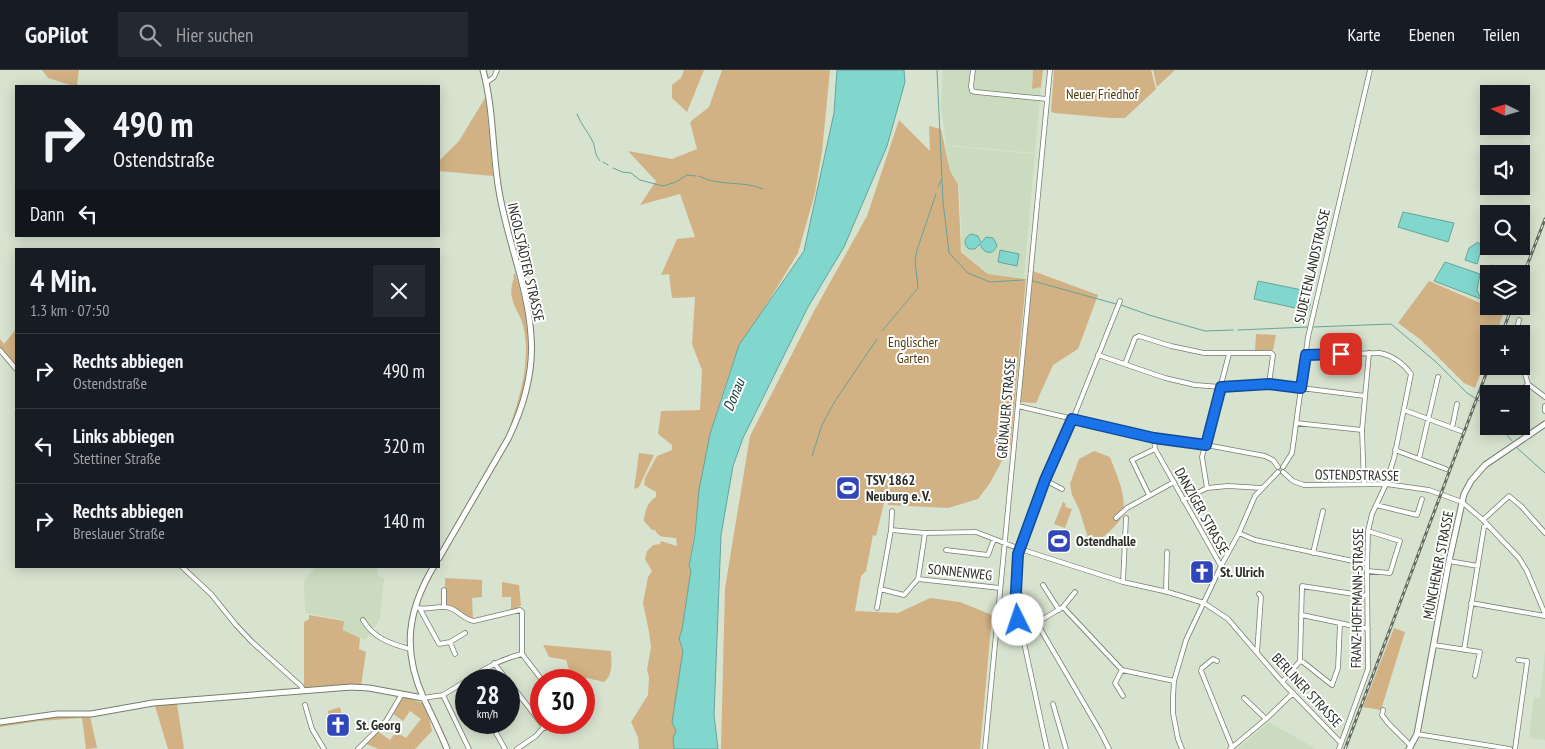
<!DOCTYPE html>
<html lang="de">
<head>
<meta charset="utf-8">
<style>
  :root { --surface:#171b24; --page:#242831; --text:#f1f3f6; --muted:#9ea1a6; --line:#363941 }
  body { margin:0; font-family:"PT Sans Narrow",sans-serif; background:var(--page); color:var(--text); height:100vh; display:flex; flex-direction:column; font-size:19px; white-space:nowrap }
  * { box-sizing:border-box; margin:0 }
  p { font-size:16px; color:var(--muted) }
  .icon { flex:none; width:28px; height:28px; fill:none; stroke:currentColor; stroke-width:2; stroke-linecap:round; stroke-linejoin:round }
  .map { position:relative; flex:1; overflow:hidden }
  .side { position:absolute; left:15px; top:178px; width:425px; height:320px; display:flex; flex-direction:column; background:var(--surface); border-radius:0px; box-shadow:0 2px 12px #0003 }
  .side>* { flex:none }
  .banner { position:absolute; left:15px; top:15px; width:425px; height:152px; border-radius:0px; box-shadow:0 2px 12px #0003; background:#171b24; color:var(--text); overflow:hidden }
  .needle { width:32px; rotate:275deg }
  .fabs { position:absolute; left:1480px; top:15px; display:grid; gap:10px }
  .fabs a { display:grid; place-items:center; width:50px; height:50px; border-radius:0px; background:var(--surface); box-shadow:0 2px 12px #0003; font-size:25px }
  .speed { position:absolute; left:455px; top:599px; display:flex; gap:10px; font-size:25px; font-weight:700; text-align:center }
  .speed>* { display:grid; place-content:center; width:65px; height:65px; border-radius:50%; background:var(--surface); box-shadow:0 2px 12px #0003; line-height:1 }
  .speed small { font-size:12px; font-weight:400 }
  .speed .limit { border:8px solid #d22; background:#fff; color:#111 }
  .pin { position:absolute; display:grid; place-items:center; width:42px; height:42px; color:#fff; margin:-21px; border-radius:10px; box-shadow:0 2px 8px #0006 }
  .me { position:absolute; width:55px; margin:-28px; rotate:356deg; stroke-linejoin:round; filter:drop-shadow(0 0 4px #0008) }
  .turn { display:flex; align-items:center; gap:18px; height:105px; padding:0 15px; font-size:22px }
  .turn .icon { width:65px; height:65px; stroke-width:2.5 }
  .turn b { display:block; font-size:35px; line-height:42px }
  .then { display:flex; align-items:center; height:48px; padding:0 15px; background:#0003; gap:10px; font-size:19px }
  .round { display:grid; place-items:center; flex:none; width:52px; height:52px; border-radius:0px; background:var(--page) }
  .overview { display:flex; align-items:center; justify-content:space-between; height:85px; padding:0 15px }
  h1 { font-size:30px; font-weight:600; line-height:38px }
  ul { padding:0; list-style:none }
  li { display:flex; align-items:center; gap:15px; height:75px; padding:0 15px; border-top:1px solid var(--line) }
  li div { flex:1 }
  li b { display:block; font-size:19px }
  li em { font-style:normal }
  header { display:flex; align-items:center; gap:30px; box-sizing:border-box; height:70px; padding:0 25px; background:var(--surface); border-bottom:1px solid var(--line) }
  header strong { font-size:24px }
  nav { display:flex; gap:28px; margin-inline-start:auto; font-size:18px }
  .search { width:350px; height:45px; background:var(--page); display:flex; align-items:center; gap:12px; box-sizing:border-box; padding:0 18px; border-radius:0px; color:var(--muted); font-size:19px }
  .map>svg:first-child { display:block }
  .built { fill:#cbdbc0 }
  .green { fill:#d2b284 }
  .water { fill:#81d6cd; stroke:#66a39b }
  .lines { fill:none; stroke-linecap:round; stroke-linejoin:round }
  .stream { stroke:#66a39b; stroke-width:1 }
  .minor-casing { stroke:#757f6d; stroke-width:5.5 }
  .major-casing { stroke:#757f6d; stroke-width:7 }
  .minor { stroke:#fff; stroke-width:4 }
  .major { stroke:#fff; stroke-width:5 }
  .rail-casing { stroke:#656c60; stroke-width:3 }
  .rail { stroke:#fff; stroke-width:1; stroke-dasharray:4; stroke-linecap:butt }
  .route-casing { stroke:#114b97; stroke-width:12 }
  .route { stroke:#1a73e8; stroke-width:9 }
  .labels { text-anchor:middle; stroke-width:4; stroke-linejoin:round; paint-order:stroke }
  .park-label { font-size:14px; fill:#543b0e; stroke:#fff }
  .street-label { font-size:14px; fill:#282c25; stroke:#fff }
  .poi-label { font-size:14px; font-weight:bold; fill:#282c25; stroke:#fff; text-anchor:start }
  .water-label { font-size:15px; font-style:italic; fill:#113a36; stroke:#fff }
</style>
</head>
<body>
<header>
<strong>GoPilot</strong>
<div class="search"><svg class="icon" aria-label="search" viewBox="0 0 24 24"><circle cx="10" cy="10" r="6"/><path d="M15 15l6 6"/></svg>Hier suchen</div>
<nav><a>Karte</a><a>Ebenen</a><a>Teilen</a></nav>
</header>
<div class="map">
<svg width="1545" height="679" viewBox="0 0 1545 679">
  <rect width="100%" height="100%" fill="#d7e3cf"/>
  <path class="built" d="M943 0H1033L1032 19 1041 17 1035 83 946 75 941 36Z
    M946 76 1035 84 1024 208 989 204 962 181 959 114 950 101Z
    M1545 145V152L1521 215V208Z
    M1489 295 1491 296 1347 679H1344Z
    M316 496H377L378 506 384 508 380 549 365 570 343 560 344 550 305 543 304 511Z
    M1545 580V670L1529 668 1534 627 1540 628Z
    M1269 652 1316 679H1237Z"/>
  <path class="green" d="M42 0H79L77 16H73L48 8Z
    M684 0H704L687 42 672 28V15L681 8Z
    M722 0H830L822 82 815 123 798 183 752 258 739 275 724 319 710 364 689 496 691 500 682 560 679 568 683 582 675 657C676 664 673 671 674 679H639L638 667 631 652 648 625 649 607 647 600 651 577 649 562 643 533 648 507 652 501 645 489 647 481 653 475 660 474 661 471 677 476 676 468C668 467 659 469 655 460H652L644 451C644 443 648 431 656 427V422L644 415 645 408 657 386 672 380V375L658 364 661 341 700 340 702 300 692 274 695 227 672 228 669 204 661 205 677 169 695 167 680 124 640 135 656 111 628 81 672 89 697 79 690 52 709 37Z
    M1033 0H1043L1041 17 1032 19Z
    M1054 0H1151L1156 19 1125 48H1111L1054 43 1051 41Z
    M1153 0H1175L1157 17Z
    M485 28H486L493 106 439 101V91L459 71Z
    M899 50 930 81 929 56 941 59 950 101 958 114 961 182 988 204 1026 209 1011 374 990 413 978 429 948 438 888 435 891 404 876 466 873 465 866 501 861 506 855 541 898 543 930 528 960 532 992 545 980 679H721L725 518 750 366 813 243 867 146Z
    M1491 194 1504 204H1489V236H1506L1496 264H1489V282L1475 318 1464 313 1421 270 1398 253 1429 211 1480 233Z
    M1033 201 1098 225 1078 279 1053 295 1036 333 1020 332Z
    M515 203C533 260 532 298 513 354L511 353C521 323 530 291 524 260 521 240 505 232 514 208L513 206Z
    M16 259V297L0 278V269L4 274Z
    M1256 264 1276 265 1273 280 1255 281Z
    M1094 381 1110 387C1116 404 1127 425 1123 444 1120 454 1103 467 1096 473L1088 468 1079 439 1072 425 1070 414 1079 389Z
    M639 383 654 385 639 417 634 419Z
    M1063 432 1066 434 1065 437 1072 439 1065 458 1054 454Z
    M445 508 482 510V527L472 528 473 549H468L445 536Z
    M502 512 519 515 521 535 516 539 511 540V527H502Z
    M309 545 344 551 343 560 360 568 359 579 366 582 361 616 307 619 304 617V552L309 549Z
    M1394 558 1405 562 1381 640 1363 637Z
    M543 575 611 581C611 592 614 604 604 612L587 608 572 609 566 590 549 587Z
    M402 626 422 633 429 647 432 661 415 679H378L364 673 377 661 390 670 396 662 406 668 421 649 410 641 403 651 392 643Z
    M177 634 184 679H168L155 636Z
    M340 637 342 645 334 657V659L337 660 344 649 349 650 347 654 337 664 329 659 328 641Z
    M63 646H90L97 678 86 679 82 648 40 651 0 657V654L42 647Z"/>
  <path class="water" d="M837 0H904L905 12 887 76 844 177 808 237 743 368 733 396 721 465 714 645 718 679H674L673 668 676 661 672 653 681 593 683 582 679 568 682 560 691 500 689 496 695 464 699 420 710 364 739 275 804 181 834 43Z
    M1403 142 1454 153 1448 172 1398 157Z
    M971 164 978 166 981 173 986 167 993 168 997 175C994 186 983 184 980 174L975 179H969C963 174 964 167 971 164Z
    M1478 172 1482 177 1477 194 1465 190 1469 178Z
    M1000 180 1019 184 1017 196 998 192Z
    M1445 192 1480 204 1477 220 1481 229 1434 211Z
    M1258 211 1312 222 1309 241 1254 229Z"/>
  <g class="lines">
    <path class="stream" d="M937 0 943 131 949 183 968 203 990 212 1023 210
      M577 44C581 55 589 63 593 72 596 80 594 83 600 91
      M603 92 608 95
      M613 98 622 102 631 103 640 110 663 116 676 112 687 105 696 106
      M699 106C719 117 742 110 763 119
      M938 117 941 110
      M1033 211 1116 234
      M1121 235 1149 245 1205 261 1233 260
      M1314 257 1391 254 1436 292 1467 323 1489 337
      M1238 260 1308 257
      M882 261 918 218 915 191 917 180 936 124
      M1500 356 1512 371
      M1516 377 1545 403
      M812 386 822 355 835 331 877 269"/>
    <defs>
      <path id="minor" d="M973 0 971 16 972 21 976 22 1047 29
        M486 13 494 7 497 0
        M1516 264 1519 250
        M0 280 16 299
        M1098 285 1165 308 1195 315 1221 317 1269 314 1365 326
        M1306 285 1380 283C1393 286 1403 293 1411 304L1394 388 1386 414 1372 444 1368 461 1367 501 1368 599 1339 679
        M1521 290 1528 314 1545 327
        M1125 294 1135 268 1139 266 1171 276 1204 283H1271L1273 285 1269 314
        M1518 324 1528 314
        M1018 336 1154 368 1206 375 1265 386 1273 390 1278 397
        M1545 336V341
        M1404 340 1461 361
        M1296 353 1362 360
        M1452 358 1457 334
        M1154 368 1155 379 1221 496
        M1395 380 1446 399
        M1419 389 1438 307
        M1283 397 1292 383 1308 267 1370 0
        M1283 402 1293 411 1304 415 1386 414 1429 420 1462 432 1483 450 1519 488 1527 501 1545 544
        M1045 410 1062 419
        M1364 414 1362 360 1369 283
        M1207 418 1202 387 1229 284
        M1149 425 1132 390 1155 379
        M1183 430 1207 418 1228 416 1262 418
        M1376 435 1417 445 1422 429
        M1116 448 1127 438 1174 412
        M1483 450 1509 426 1521 436 1545 463
        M891 460 925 463 976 462 1020 479 1123 512 1168 522 1204 533 1228 549 1282 612 1341 673
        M1239 463 1255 470 1367 494
        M946 480 988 485 994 469
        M1313 483 1323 441
        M1449 491 1478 496
        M181 496 211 524 236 555 252 572 301 616 304 621
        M1367 501 1390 503 1400 471 1368 461
        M918 509 1000 518
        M1123 512 1126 448
        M1043 515 1059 540
        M880 519 904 525 918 509 925 463
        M1017 519 1100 661 1109 679
        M444 520V537
        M1166 522 1167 482
        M1471 533 1545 546
        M415 537C426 542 439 534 450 538 459 541 464 550 474 551L520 540 522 542V584
        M1063 537 1122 600
        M877 538 891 460 892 441
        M420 539 439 574 450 572 465 563
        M1302 545 1368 559
        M363 550C373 568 391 574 410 579
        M1038 552 1063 537 1075 522
        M450 572 455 584
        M1434 575 1480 582 1475 606
        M1464 580 1484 457 1487 455
        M1257 583 1261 527 1259 524
        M522 584 542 610
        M1217 591 1213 589 1202 598 1201 601 1232 677
        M1300 591 1303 592 1332 615 1338 598 1340 553
        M494 593 507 610
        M467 610C486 598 501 589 522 584
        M509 612 545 658
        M1282 612 1300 591 1302 516 1367 526
        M443 625 469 679
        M1123 626 1115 613 1122 600 1174 611
        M423 628 443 625 466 611
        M1244 628 1266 649
        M1053 634 1066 679
        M305 635 312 659 324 679
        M1383 640 1382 645 1388 653 1411 676
        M490 652 505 679
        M1417 664 1510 679
        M358 679 386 651 402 624
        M517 679 536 666 548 652
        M985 679 1050 0
        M1047 679 1023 568 1015 540 1018 484 1045 410 1073 349 1120 231
        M1182 679 1178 669 1173 643V627L1174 611 1186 570 1221 496 1239 463 1255 426 1278 402
        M1230 679 1266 649 1293 623
        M1515 679 1527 593V591L1518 590"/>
      <path id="major" d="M439 488 508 369C523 338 534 302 531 266 528 217 507 170 499 121 492 81 494 40 483 0
        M434 496C407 541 402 581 424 629 432 646 440 662 447 679
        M0 652 57 644H91L153 633 351 617 369 618 423 628
        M1409 679 1417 664 1449 491 1464 424 1471 411 1485 395 1545 354"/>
    </defs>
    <use href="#minor" class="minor-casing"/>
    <use href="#major" class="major-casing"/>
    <use href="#minor" class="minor"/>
    <use href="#major" class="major"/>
    <defs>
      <path id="rail" d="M1521 211 1545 149
        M1502 264 1512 236
        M1345 679 1489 296"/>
    </defs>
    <use href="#rail" class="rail-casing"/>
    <use href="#rail" class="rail"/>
  </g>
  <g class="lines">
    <defs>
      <path id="route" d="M1018 550 1015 540 1018 484 1045 410 1072 349 1154 368 1206 375 1221 317 1269 314 1301 318 1306 285 1341 284"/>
    </defs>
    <use href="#route" class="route-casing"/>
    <use href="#route" class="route"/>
  </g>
  <defs>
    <symbol id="stadium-square" viewBox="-11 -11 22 22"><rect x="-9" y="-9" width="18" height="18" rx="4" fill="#3147b9" stroke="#fff"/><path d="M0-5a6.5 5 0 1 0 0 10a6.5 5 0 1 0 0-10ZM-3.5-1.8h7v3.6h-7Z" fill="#fff"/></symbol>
    <symbol id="church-square" viewBox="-11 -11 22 22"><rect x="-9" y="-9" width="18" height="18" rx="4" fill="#3147b9" stroke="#fff"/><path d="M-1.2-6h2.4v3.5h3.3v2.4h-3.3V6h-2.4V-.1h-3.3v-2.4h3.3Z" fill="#fff"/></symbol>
  </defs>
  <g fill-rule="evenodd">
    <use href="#stadium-square" x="834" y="404" width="28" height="28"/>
    <use href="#stadium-square" x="1045" y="457" width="28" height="28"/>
    <use href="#church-square" x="1188" y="488" width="28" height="28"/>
    <use href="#church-square" x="324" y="641" width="28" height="28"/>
  </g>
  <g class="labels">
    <g class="park-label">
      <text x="1102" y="29">Neuer Friedhof</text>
      <text x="913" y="277">Englischer<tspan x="913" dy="16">Garten</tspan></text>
    </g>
    <g class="street-label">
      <text transform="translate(526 192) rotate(77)" y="5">INGOLSTÄDTER STRASSE</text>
      <text transform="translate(1312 196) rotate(-77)" y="5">SUDETENLANDSTRASSE</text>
      <text transform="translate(1006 338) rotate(-85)" y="5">GRÜNAUER STRASSE</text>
      <text transform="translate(1357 405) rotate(1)" y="5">OSTENDSTRASSE</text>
      <text transform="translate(1202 441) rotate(61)" y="5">DANZIGER STRASSE</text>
      <text transform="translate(1438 495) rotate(-79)" y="5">MÜNCHENER STRASSE</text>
      <text transform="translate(960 502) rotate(6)" y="5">SONNENWEG</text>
      <text transform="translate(1357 528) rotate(-89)" y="5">FRANZ-HOFFMANN-STRASSE</text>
      <text transform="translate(1307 620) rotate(47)" y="5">BERLINER STRASSE</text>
    </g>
    <g class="poi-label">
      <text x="866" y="415">TSV 1862<tspan x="866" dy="16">Neuburg e. V.</tspan></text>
      <text x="1076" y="476">Ostendhalle</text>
      <text x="1220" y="507">St. Ulrich</text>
      <text x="356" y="660">St. Georg</text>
    </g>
    <g class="water-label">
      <text transform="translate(734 325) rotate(-68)" y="5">Donau</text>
    </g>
  </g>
</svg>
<div class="fabs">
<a><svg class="needle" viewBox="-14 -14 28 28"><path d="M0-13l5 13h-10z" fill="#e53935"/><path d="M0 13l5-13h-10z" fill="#9ea1a6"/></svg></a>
<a><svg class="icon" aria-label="sound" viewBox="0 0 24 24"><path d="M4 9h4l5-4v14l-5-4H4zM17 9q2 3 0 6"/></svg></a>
<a><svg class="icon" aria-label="search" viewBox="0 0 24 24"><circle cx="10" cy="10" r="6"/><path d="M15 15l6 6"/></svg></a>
<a><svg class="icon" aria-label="layers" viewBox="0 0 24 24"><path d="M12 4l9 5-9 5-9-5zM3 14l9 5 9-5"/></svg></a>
<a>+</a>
<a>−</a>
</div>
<div class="speed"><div>28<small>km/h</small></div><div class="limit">30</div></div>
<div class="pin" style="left:1341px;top:284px;background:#d93025"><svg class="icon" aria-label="arrive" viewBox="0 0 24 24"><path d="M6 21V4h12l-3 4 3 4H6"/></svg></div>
<svg class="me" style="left:1018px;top:550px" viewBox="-20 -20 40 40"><circle r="19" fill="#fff"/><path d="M0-13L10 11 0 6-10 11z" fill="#1a73e8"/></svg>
<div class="banner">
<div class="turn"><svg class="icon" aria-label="right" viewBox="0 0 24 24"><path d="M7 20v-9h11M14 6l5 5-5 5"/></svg><div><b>490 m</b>Ostendstraße</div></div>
<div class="then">Dann<svg class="icon" aria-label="left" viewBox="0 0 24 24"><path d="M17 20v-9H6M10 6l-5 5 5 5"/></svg></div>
</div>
<section class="side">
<div class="overview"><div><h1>4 Min.</h1><p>1.3 km · 07:50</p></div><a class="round"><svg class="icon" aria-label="close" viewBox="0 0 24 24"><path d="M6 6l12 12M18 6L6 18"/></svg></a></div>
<ul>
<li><svg class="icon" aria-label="right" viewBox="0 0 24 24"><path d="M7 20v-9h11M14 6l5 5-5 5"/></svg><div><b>Rechts abbiegen</b><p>Ostendstraße</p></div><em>490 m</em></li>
<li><svg class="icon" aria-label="left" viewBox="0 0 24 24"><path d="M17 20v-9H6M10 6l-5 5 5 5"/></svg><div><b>Links abbiegen</b><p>Stettiner Straße</p></div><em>320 m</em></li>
<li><svg class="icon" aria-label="right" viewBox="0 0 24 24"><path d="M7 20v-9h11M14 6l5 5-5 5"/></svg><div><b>Rechts abbiegen</b><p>Breslauer Straße</p></div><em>140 m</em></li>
</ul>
</section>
</div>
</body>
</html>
